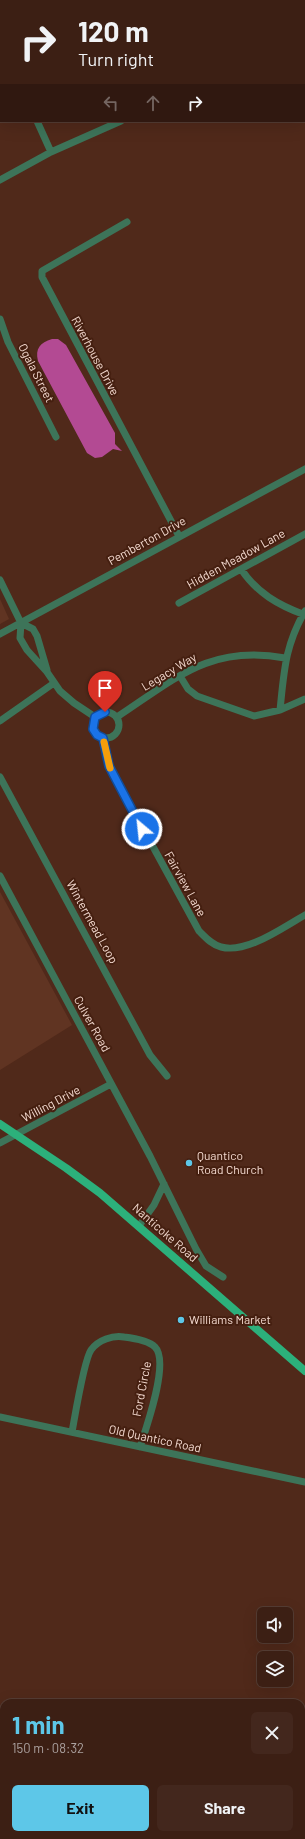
<!DOCTYPE html>
<html lang="en">
<head>
<meta charset="utf-8">
<style>
  :root { --surface:#3c1f14; --page:#43271d; --text:#f1f3f6; --muted:#aca2a0; --line:#553d34; --accent:#5dc7e8 }
  body { margin:0; font-family:Barlow,sans-serif; background:var(--page); color:var(--text); height:100vh; display:flex; flex-direction:column; font-size:15px; white-space:nowrap }
  * { box-sizing:border-box; margin:0 }
  p { font-size:13px; color:var(--muted) }
  .icon { flex:none; width:22px; height:22px; fill:none; stroke:currentColor; stroke-width:2; stroke-linecap:round; stroke-linejoin:round }
  .map { position:relative; flex:1; overflow:hidden }
  .drawer { position:absolute; left:0px; top:1699px; width:305px; height:140px; display:flex; flex-direction:column; background:var(--surface); border-radius:12px 12px 0 0; box-shadow:0 4px 16px #0002,0 0 0 1px var(--line) }
  .drawer>* { flex:none }
  .banner { position:absolute; left:0px; top:0px; width:305px; height:122px; box-shadow:0 4px 16px #0002,0 0 0 1px var(--line); background:#3c1f14; color:var(--text); overflow:hidden }
  .controls { position:absolute; left:257px; top:1607px; display:grid; gap:8px }
  .controls a { display:grid; place-items:center; width:36px; height:36px; border-radius:6px; background:var(--surface); box-shadow:0 4px 16px #0002,0 0 0 1px var(--line); font-size:20px }
  .pin { position:absolute; display:grid; place-items:center; width:34px; height:34px; color:#fff; margin:-41px -17px; border-radius:50% 50% 50% 0; rotate:-45deg; box-shadow:0 0 4px #0007 }
  .pin .icon { rotate:45deg }
  .me { position:absolute; width:44px; margin:-22px; rotate:332deg; stroke-linejoin:round; filter:drop-shadow(0 0 3px #0008) }
  .turn { display:flex; align-items:center; gap:14px; height:84px; padding:0 12px; font-size:18px }
  .turn .icon { width:52px; height:52px; stroke-width:2.5 }
  .turn b { display:block; font-size:28px; line-height:34px }
  .lanes { display:flex; align-items:center; height:38px; padding:0 12px; background:#0003; justify-content:center; gap:20px; direction:ltr }
  .lanes .off { opacity:.35 }
  .round { display:grid; place-items:center; flex:none; width:42px; height:42px; border-radius:6px; background:var(--page) }
  .summary { display:flex; align-items:center; justify-content:space-between; height:68px; padding:0 12px }
  h1 { font-size:24px; font-weight:700; line-height:30px; color:var(--accent) }
  .action { display:flex; gap:8px; margin-top:auto; padding:8px 12px }
  .action a { flex:1; height:46px; border-radius:6px; background:var(--accent); color:#111; font-size:16px; font-weight:700; line-height:46px; text-align:center }
  .action a+a { background:var(--page); color:var(--text) }
  .map>svg:first-child { display:block }
  .built { fill:#603422 }
  .water { fill:#b34a93 }
  .lines { fill:none; stroke-linecap:round; stroke-linejoin:round }
  .minor { stroke:#3d7459; stroke-width:7 }
  .major { stroke:#2cb07b; stroke-width:8 }
  .route-casing { stroke:#114b97; stroke-width:10 }
  .route { stroke:#1a73e8; stroke-width:7 }
  .slow { stroke:#f59e0b; stroke-width:7 }
  .poi-dot { fill:#5dc7e8; stroke:#451f10; stroke-width:1.5 }
  .labels { text-anchor:middle; stroke-width:4; stroke-linejoin:round; paint-order:stroke }
  .street-label { font-size:12px; fill:#f4dad0; stroke:#451f10 }
  .poi-label { font-size:12px; fill:#f4dad0; stroke:#451f10; text-anchor:start }
</style>
</head>
<body>
<div class="map">
<svg width="305" height="1839" viewBox="0 0 305 1839">
  <rect width="100%" height="100%" fill="#50291a"/>
  <path class="built" d="M0 599 9 619 0 624Z
    M0 892 72 1025 0 1070Z"/>
  <path class="water" d="M52 339H58L66 345 115 433V444L122 451 113 449 102 457 95 458 87 453 38 361C35 348 40 343 52 339Z"/>
  <g class="lines">
    <path class="minor" d="M164 0 165 1
      M304 43 305 42
      M0 47 1 49
      M37 121 51 152
      M0 180 51 152 121 121
      M127 222 42 271V277L179 536
      M0 319 8 342 56 437
      M241 569C257 593 278 605 305 615
      M0 580 21 623 20 638 27 650 47 672 60 691 74 703 95 717
      M179 603 305 534
      M21 623 33 629 37 636 47 670
      M0 634 305 469
      M180 676 188 689 197 696 254 716 280 710 305 699
      M280 710C284 672 285 645 305 611
      M93 725a13 13 0 1 1 26 0a13 13 0 1 1-26 0Z
      M117 717C175 679 210 644 285 658
      M0 721 54 683
      M103 738 109 766 199 931C205 937 212 945 221 947 247 954 283 927 305 915
      M0 777 150 1055 167 1076
      M0 876 150 1156 196 1249 206 1266 223 1277
      M0 1143 111 1084
      M139 1226 154 1205 164 1184
      M0 1417 305 1482
      M72 1432C75 1416 84 1360 91 1350 98 1340 113 1335 124 1337 132 1338 149 1341 155 1347 170 1362 146 1428 140 1447
      M0 1784 4 1799
      M14 1835 15 1839"/>
    <path class="major" d="M0 1124 66 1168 100 1193 305 1371"/>
  </g>
  <g class="lines">
    <defs>
      <path id="route" d="M105 712 95 717 93 729 97 735 103 738 109 766 142 829"/>
    </defs>
    <use href="#route" class="route-casing"/>
    <use href="#route" class="route"/>
    <path class="slow" d="M104 742 110 768"/>
  </g>
  <g class="poi-dot">
    <circle cx="189" cy="1163" r="4"/>
    <circle cx="181" cy="1320" r="4"/>
  </g>
  <g class="labels">
    <g class="street-label">
      <text transform="translate(95 356) rotate(62)" y="4">Riverhouse Drive</text>
      <text transform="translate(36 373) rotate(63)" y="4">Ogala Street</text>
      <text transform="translate(147 541) rotate(-29)" y="4">Pemberton Drive</text>
      <text transform="translate(236 559) rotate(-29)" y="4">Hidden Meadow Lane</text>
      <text transform="translate(169 672) rotate(-31)" y="4">Legacy Way</text>
      <text transform="translate(185 884) rotate(61)" y="4">Fairview Lane</text>
      <text transform="translate(92 922) rotate(61)" y="4">Wintermead Loop</text>
      <text transform="translate(92 1024) rotate(61)" y="4">Culver Road</text>
      <text transform="translate(51 1104) rotate(-28)" y="4">Willing Drive</text>
      <text transform="translate(165 1233) rotate(41)" y="4">Nanticoke Road</text>
      <text transform="translate(142 1389) rotate(-79)" y="4">Ford Circle</text>
      <text transform="translate(155 1439) rotate(12)" y="4">Old Quantico Road</text>
    </g>
    <g class="poi-label">
      <text x="197" y="1160">Quantico<tspan x="197" dy="14">Road Church</tspan></text>
      <text x="189" y="1324">Williams Market</text>
    </g>
  </g>
</svg>
<div class="controls">
<a><svg class="icon" aria-label="sound" viewBox="0 0 24 24"><path d="M4 9h4l5-4v14l-5-4H4zM17 9q2 3 0 6"/></svg></a>
<a><svg class="icon" aria-label="layers" viewBox="0 0 24 24"><path d="M12 4l9 5-9 5-9-5zM3 14l9 5 9-5"/></svg></a>
</div>
<div class="pin" style="left:105px;top:712px;background:#d93025"><svg class="icon" aria-label="arrive" viewBox="0 0 24 24"><path d="M6 21V4h12l-3 4 3 4H6"/></svg></div>
<svg class="me" style="left:142px;top:829px" viewBox="-20 -20 40 40"><circle r="17" fill="#1a73e8" stroke="#fff" stroke-width="3"/><path d="M0-11L8 9 0 5-8 9z" fill="#fff"/></svg>
<div class="banner">
<div class="turn"><svg class="icon" aria-label="right" viewBox="0 0 24 24"><path d="M7 20v-9h11M14 6l5 5-5 5"/></svg><div><b>120 m</b>Turn right</div></div>
<div class="lanes"><svg class="icon off" aria-label="left" viewBox="0 0 24 24"><path d="M17 20v-9H6M10 6l-5 5 5 5"/></svg><svg class="icon off" aria-label="ahead" viewBox="0 0 24 24"><path d="M12 20V5M6 11l6-6 6 6"/></svg><svg class="icon" aria-label="right" viewBox="0 0 24 24"><path d="M7 20v-9h11M14 6l5 5-5 5"/></svg></div>
</div>
<section class="drawer">
<div class="summary"><div><h1>1 min</h1><p>150 m · 08:32</p></div><a class="round"><svg class="icon" aria-label="close" viewBox="0 0 24 24"><path d="M6 6l12 12M18 6L6 18"/></svg></a></div>
<div class="action"><a>Exit</a><a>Share</a></div>
</section>
</div>
</body>
</html>
